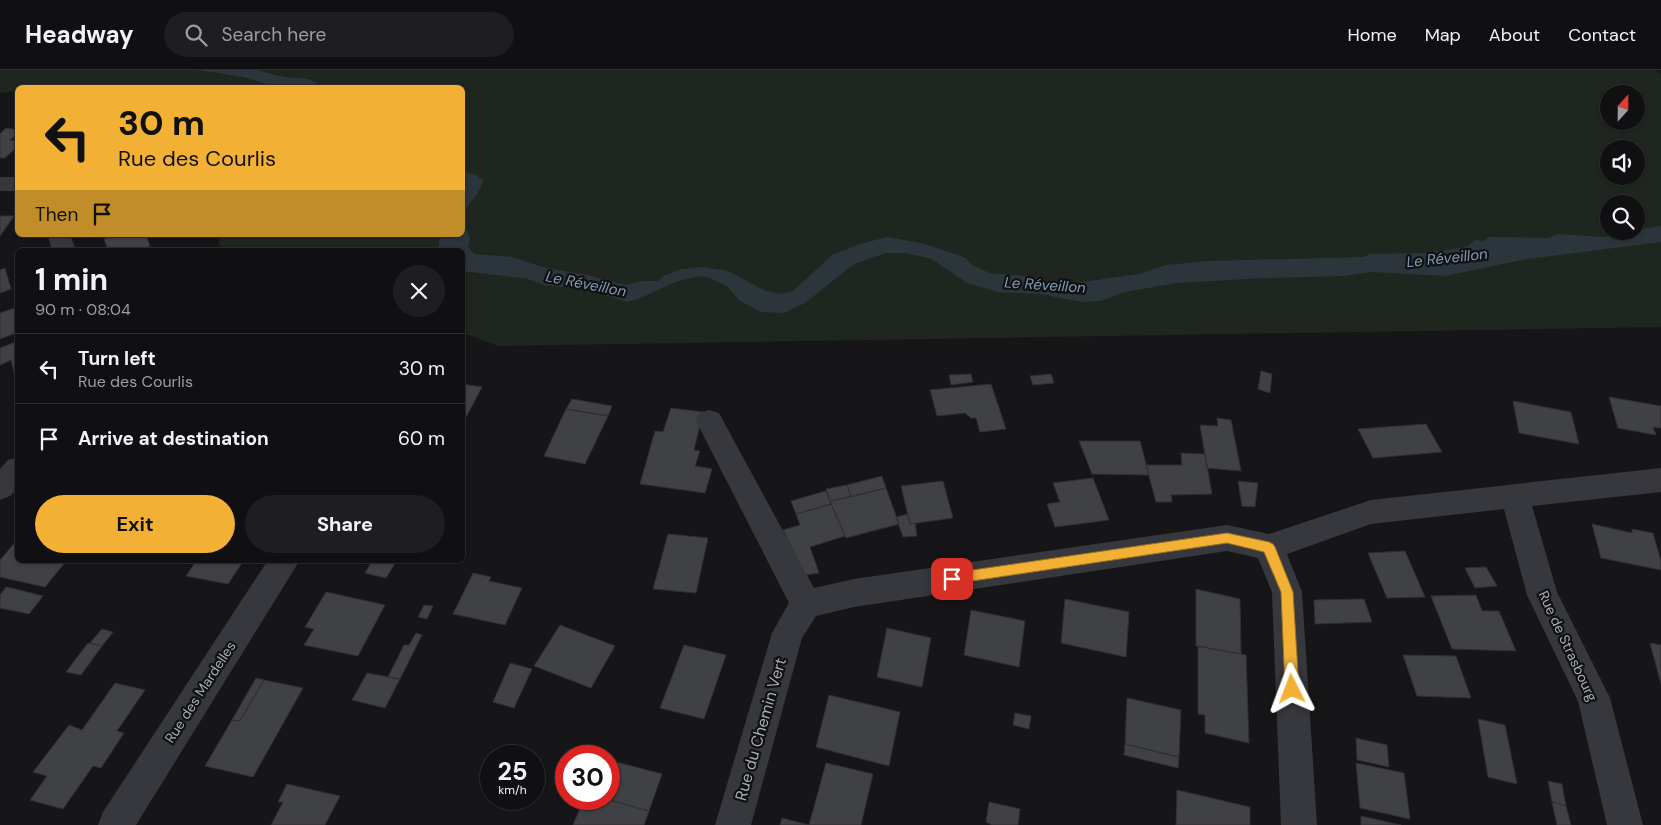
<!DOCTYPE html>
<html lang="en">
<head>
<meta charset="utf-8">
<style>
  :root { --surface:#101012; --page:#1e1e20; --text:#f1f3f6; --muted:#9c9d9f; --line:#303032; --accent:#f2b134 }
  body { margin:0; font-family:"DM Sans",sans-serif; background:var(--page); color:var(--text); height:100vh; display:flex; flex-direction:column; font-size:19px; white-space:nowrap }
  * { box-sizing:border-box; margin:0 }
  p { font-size:16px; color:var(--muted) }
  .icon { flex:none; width:28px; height:28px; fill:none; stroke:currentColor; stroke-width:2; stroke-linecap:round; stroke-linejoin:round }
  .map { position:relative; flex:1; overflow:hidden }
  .details { position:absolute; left:15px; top:178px; width:450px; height:315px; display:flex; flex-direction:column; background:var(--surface); border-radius:8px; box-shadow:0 1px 4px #0004,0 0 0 1px var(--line) }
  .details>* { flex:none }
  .banner { position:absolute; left:15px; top:15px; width:450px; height:152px; border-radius:8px; box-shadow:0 1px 4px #0004,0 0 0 1px var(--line); background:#f2b134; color:#111; overflow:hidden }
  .needle { width:32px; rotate:21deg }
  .tools { position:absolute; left:1600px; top:15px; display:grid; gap:10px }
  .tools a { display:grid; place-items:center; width:45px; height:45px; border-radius:50%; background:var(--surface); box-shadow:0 1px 4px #0004,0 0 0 1px var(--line); font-size:25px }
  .speed { position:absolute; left:480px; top:675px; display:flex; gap:10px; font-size:25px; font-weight:700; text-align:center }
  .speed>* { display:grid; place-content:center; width:65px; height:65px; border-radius:50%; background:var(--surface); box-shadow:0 1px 4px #0004,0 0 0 1px var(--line); line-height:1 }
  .speed small { font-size:12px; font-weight:400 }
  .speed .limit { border:8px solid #d22; background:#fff; color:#111 }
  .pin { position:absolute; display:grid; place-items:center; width:42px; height:42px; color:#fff; margin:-21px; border-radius:10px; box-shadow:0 2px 8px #0006 }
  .me { position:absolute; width:55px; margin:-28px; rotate:357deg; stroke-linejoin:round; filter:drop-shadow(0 0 4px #0008) }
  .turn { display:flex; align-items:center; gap:18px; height:105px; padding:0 20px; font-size:22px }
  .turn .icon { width:65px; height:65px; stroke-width:2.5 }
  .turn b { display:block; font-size:35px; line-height:42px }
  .then { display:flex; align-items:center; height:48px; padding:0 20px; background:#0003; gap:10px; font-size:19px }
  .round { display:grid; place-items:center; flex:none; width:52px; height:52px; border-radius:26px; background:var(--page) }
  .summary { display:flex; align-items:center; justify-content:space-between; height:85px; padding:0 20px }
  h1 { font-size:30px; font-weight:700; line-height:38px }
  .primary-button { display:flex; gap:10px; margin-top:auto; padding:10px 20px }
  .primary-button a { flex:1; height:58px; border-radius:30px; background:var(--accent); color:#111; font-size:20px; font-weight:700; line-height:58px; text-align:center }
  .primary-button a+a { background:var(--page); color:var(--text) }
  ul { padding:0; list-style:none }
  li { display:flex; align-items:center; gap:15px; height:70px; padding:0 20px; border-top:1px solid var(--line) }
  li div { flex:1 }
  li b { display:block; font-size:19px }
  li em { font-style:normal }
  header { display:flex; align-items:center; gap:30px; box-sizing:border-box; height:70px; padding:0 25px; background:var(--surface); border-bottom:1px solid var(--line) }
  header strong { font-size:24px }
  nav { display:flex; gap:28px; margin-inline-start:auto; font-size:18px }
  .search { width:350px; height:45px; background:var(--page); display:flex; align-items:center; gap:12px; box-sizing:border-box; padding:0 18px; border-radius:28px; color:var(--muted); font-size:19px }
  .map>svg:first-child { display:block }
  .green { fill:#1e261f; fill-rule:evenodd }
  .water { fill:#2c353c }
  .building { fill:#404145; stroke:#303034 }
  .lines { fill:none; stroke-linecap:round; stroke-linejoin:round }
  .minor { fill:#37383d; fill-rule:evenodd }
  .route { fill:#f2b134; stroke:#9d7322 }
  .labels { text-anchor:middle; stroke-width:4.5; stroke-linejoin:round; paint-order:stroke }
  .street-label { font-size:14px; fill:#a8adb8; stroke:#111113 }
  .water-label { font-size:15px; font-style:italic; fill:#7f9bb3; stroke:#111113 }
  .near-street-label { font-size:16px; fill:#a8adb8; stroke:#111113 }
</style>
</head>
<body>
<header>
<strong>Headway</strong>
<div class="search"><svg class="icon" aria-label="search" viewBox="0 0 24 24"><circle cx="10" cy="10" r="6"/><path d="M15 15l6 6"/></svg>Search here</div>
<nav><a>Home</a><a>Map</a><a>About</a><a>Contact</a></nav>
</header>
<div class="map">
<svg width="1661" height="755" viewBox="0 0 1661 755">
  <rect width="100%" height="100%" fill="#161618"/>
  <path class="green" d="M0 0H1656L1661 4V257L498 276 463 263 462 180H231L219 176V165H462V18H108L91 15 18 18 17 21 0 23ZM1609 24H1636V51H1609ZM1609 79H1636V106H1609ZM1609 134H1636V161H1609Z"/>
  <path class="water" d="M198 0H256L284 7 308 9 322 15H343L346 17 296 18 266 14 244 7Z
    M463 98 465 102 476 105 483 110C480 125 469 131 463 144Z
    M463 149 470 169 468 177 474 184 512 187 546 198 588 205 625 215 643 211H658L663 206 682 199 703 197 728 201 766 221 781 224 793 221 832 185 860 174 887 167 921 173 955 184 966 188 972 195 990 203 1035 207 1051 212 1075 213 1139 204 1166 195 1208 191 1363 187 1370 184 1424 183 1466 177 1475 170 1484 171 1488 167H1494L1548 168 1558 164 1603 167 1636 161V160L1661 156V172L1521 190 1446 206 1373 202 1343 206 1266 208 1176 213 1125 222 1101 231 1082 232 1040 224 998 222 967 213 932 189 905 183H886L854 194 805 233 784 243 761 242 740 231 727 216 707 207 700 206 678 211 638 229 627 232 589 220 544 215 528 209 463 201 462 180H438L440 165H462Z"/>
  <path class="building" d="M6 58 18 60V63L10 70 18 71V76L5 88H0V64Z
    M0 146H14L0 166Z
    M116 165H146L150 176 140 180H108L104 169Z
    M5 198 11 219 0 223V200Z
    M18 237V262L0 269V243Z
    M18 271V310L16 311 11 290 0 295V278Z
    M1261 301 1272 304 1270 323 1258 319Z
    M971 304 973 312 951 315 949 305Z
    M1051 304 1054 313 1033 315 1030 306Z
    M462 314 482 317 463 353H462Z
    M991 314 1006 359 980 362 976 348H971L965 343 937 346 930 320Z
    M1609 327 1661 336V358L1653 357 1656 365 1618 358Z
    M572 329 612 336 608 346 566 339Z
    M1513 331 1571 342 1579 374 1519 363Z
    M671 338 703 342 694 380 700 381 695 396 712 399 705 423 640 414 655 361 663 362Z
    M566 339 608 346 585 394 544 386Z
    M1217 348 1231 350 1241 401 1207 398 1200 355 1218 356Z
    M1426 354 1442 382 1373 388 1358 359Z
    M1079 371H1140L1149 405 1092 404Z
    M1181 383 1205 384 1212 424 1171 425 1172 432H1156L1146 395H1182Z
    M882 406 886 418 851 427 847 415Z
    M1093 408 1109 450 1055 457 1047 434 1060 432 1053 413Z
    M943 411 953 448 910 454 901 416Z
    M1238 411 1258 413 1255 437 1242 436Z
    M847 415 851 427 830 431 826 419Z
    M886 418 899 454 846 468 830 431Z
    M826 421 831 434 796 444 791 431Z
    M831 434 845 466 810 477 819 503 805 505 783 460 800 455 796 444Z
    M908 444 910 454 915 453 917 466 903 467 896 447Z
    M1592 454 1632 463V459L1653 463 1661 491V500L1601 488Z
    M668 464 708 468 696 523 653 519Z
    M18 469V490H67L45 517 0 507V490Z
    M1405 481 1425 527 1387 528 1368 483Z
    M197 490H244L228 514 186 506Z
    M354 490H397L386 508 365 503 371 493Z
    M1486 497 1497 516 1475 518 1465 498Z
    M473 503 491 507 489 511 522 518 505 555 453 544Z
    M6 517 19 520 43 526 29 544 0 538V525Z
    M1196 519 1240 529 1241 584 1196 576Z
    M326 522 385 535 358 586 304 575 314 559 305 557Z
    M1476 525 1482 541H1499L1516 581 1452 579 1431 526Z
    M1065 529 1129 542 1126 587 1061 573Z
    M1364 529 1372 552 1315 554 1314 530Z
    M424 535 433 536 427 549 418 547Z
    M971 540 1025 551 1019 597 964 585Z
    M560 555 615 576 591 618 534 596Z
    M887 558 931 568 922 617 877 607Z
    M102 559 113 562 102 576 90 573Z
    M416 563 422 565 400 609 388 607 404 575H409Z
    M88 573 102 576 81 605 66 602Z
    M1650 573 1661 575V614Z
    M684 575 726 585 704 649 660 638Z
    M1198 576 1246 585 1249 673 1205 663V645L1198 644Z
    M1403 585 1456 586 1471 628 1417 626Z
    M510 593 532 599 514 638 493 632Z
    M367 603 400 609 385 638 352 630Z
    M256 608 264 610 240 651 232 650Z
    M264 610 303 618 253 707 205 696 232 650 240 651Z
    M115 613 145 620 117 661 124 663 101 698 93 696 63 739 30 730 47 706 33 702 69 655 82 660Z
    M829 625 900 642 889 696 816 677Z
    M1127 628 1181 640 1179 687 1125 674Z
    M1015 643 1031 646 1029 659 1013 655Z
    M1478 649 1505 655 1517 714 1488 707Z
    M1356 668 1387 675 1389 697 1357 690Z
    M1125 674 1179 687 1178 698 1124 685Z
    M609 690 662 704 649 741 606 729H609Z
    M826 693 873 704 861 755H809Z
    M1356 693 1404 703 1410 749 1360 738Z
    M1548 711 1562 714 1566 736 1552 732Z
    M287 714 340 726 325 755H271L283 732H278Z
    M1177 720 1250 737V755H1176Z
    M584 729H606L649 741 644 755H573Z
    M989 732 1020 739 1018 755H992L986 752Z
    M1552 732 1566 736 1571 755H1557Z
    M1361 746 1401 755H1361Z
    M782 748 809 755H810H780Z"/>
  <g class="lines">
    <path class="minor" d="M0 107H18V121H0Z
      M48 165H70L76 180H52Z
      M709 340 719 343 814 518 854 509 1227 455 1269 464 1371 430 1661 398V422L1532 436 1557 522 1610 628 1643 755H1607L1578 631 1527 525 1504 439 1371 454 1287 484 1302 522 1317 755H1281L1272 522 1258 488 1227 481 854 537 816 546 802 568 751 755H715L772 563 789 533 696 351 699 343Z
      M18 387V418L10 426 0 430V399L8 390Z
      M268 490H300L136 755H98L103 742Z"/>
  </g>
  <path class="route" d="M1227 463 1269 472 1273 474 1275 477 1293 522 1299 619 1297 624 1292 626 1287 624 1285 619 1281 522 1264 482 1227 473 952 514 947 513 945 509 947 505 952 503Z"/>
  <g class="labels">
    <g class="street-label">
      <text transform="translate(1568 576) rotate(65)" y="5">Rue de Strasbourg</text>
      <text transform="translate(200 622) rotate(-57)" y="5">Rue des Mardelles</text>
    </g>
    <g class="water-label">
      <text transform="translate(1447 188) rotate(-6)" y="5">Le Réveillon</text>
      <text transform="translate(586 214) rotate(11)" y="5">Le Réveillon</text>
      <text transform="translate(1045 215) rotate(4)" y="5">Le Réveillon</text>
    </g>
    <g class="near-street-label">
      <text transform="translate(760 659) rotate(-74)" y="6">Rue du Chemin Vert</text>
    </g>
  </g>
</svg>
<div class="tools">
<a><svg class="needle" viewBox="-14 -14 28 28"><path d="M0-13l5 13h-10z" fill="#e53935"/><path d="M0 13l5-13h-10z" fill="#9c9d9f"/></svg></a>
<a><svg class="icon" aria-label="sound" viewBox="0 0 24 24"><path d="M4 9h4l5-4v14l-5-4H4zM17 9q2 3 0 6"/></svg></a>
<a><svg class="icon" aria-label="search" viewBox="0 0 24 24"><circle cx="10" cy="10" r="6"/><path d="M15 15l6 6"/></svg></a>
</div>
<div class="speed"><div>25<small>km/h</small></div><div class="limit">30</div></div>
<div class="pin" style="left:952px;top:509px;background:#d93025"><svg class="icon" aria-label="arrive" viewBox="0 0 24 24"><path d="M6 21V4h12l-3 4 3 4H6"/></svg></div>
<svg class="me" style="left:1292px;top:619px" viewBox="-20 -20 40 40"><path d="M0-17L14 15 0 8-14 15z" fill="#f2b134" stroke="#fff" stroke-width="4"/></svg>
<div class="banner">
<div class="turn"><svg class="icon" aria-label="left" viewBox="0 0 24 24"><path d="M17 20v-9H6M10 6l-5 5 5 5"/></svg><div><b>30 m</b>Rue des Courlis</div></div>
<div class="then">Then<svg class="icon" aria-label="arrive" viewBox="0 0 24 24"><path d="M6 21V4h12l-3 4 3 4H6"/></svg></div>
</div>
<section class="details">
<div class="summary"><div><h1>1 min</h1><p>90 m · 08:04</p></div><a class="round"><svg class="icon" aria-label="close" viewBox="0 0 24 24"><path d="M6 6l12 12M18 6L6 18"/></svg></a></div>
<ul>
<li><svg class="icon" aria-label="left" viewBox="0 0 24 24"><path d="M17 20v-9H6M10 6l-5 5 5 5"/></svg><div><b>Turn left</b><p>Rue des Courlis</p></div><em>30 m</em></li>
<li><svg class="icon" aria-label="arrive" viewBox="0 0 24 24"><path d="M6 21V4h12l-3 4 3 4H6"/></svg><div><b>Arrive at destination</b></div><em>60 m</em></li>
</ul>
<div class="primary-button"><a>Exit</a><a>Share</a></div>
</section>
</div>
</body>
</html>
